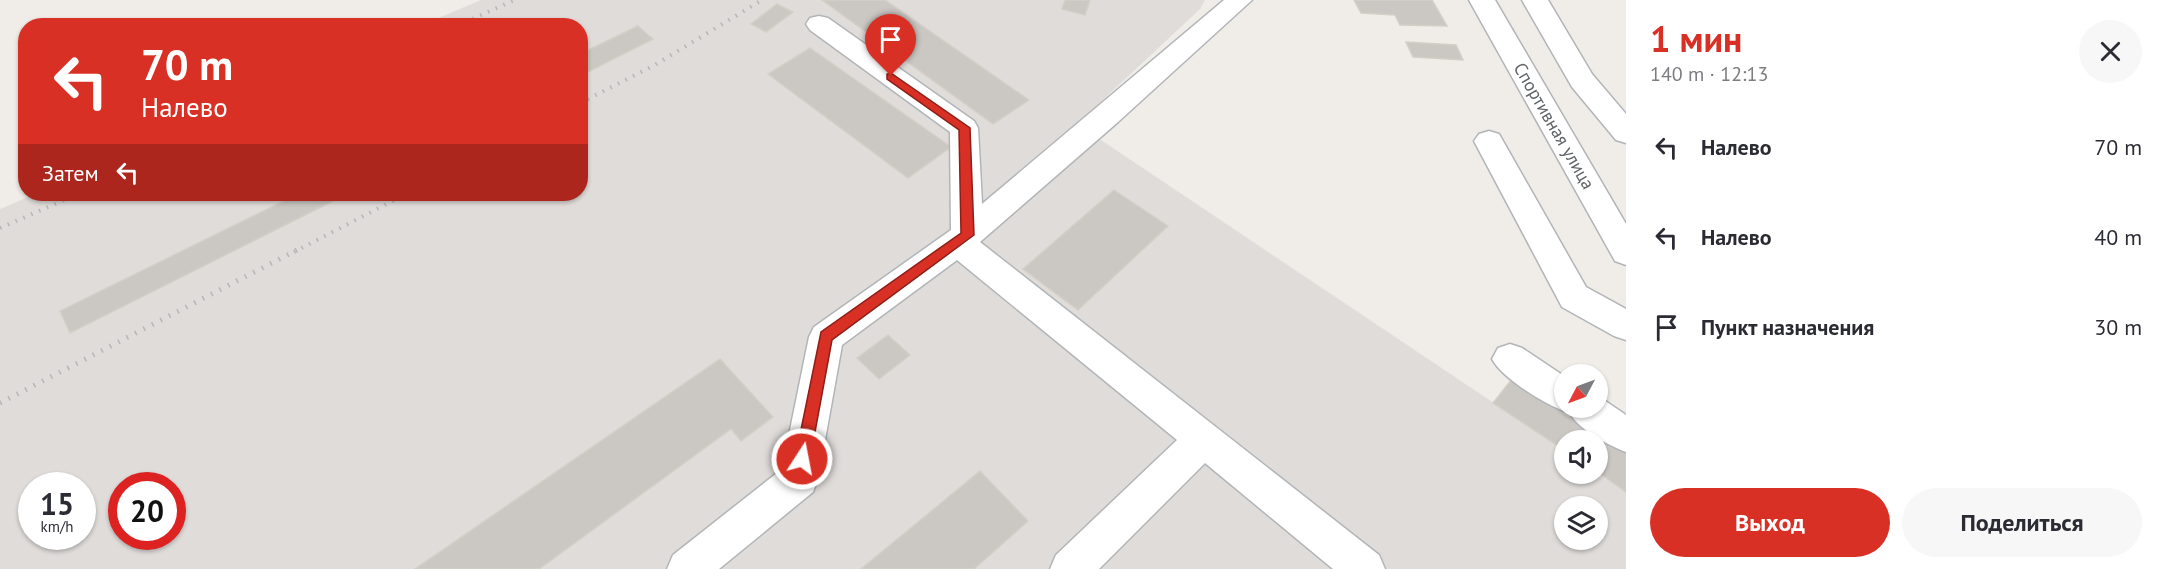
<!DOCTYPE html>
<html lang="ru">
<head>
<meta charset="utf-8">
<style>
  :root { --surface:#fff; --page:#f7f7f7; --text:#2b2b33; --muted:#7c7c81; --accent:#d93025 }
  body { margin:0; font-family:"PT Sans",sans-serif; background:var(--page); color:var(--text); height:100vh; display:flex; flex-direction:column; font-size:22px; white-space:nowrap }
  * { box-sizing:border-box; margin:0 }
  p { font-size:20px; color:var(--muted) }
  .icon { flex:none; width:33px; height:33px; fill:none; stroke:currentColor; stroke-width:2; stroke-linecap:round; stroke-linejoin:round }
  .map { position:relative; flex:1; overflow:hidden }
  .side { display:flex; flex-direction:column; background:var(--surface); width:540px }
  .side>* { flex:none }
  .top-card { position:absolute; left:18px; top:18px; width:570px; height:183px; border-radius:24px; box-shadow:0 2px 4px #0004; background:#d93025; color:#fff; overflow:hidden }
  .needle { width:39px; rotate:229deg }
  .fabs { position:absolute; left:1554px; top:364px; display:grid; gap:12px }
  .fabs a { display:grid; place-items:center; width:54px; height:54px; border-radius:50%; background:var(--surface); box-shadow:0 2px 4px #0004; font-size:30px }
  .speed { position:absolute; left:18px; top:472px; display:flex; gap:12px; font-size:30px; font-weight:700; text-align:center }
  .speed>* { display:grid; place-content:center; width:78px; height:78px; border-radius:50%; background:var(--surface); box-shadow:0 2px 4px #0004; line-height:1 }
  .speed small { font-size:15px; font-weight:400 }
  .speed .limit { border:9px solid #d22; background:#fff; color:#111 }
  .pin { position:absolute; display:grid; place-items:center; width:51px; height:51px; color:#fff; margin:-62px -26px; border-radius:50% 50% 50% 0; rotate:-45deg; box-shadow:0 0 6px #0007 }
  .pin .icon { rotate:45deg }
  .me { position:absolute; width:66px; margin:-33px; rotate:11deg; stroke-linejoin:round; filter:drop-shadow(0 0 4px #0008) }
  .turn { display:flex; align-items:center; gap:21px; height:126px; padding:0 24px; font-size:27px }
  .turn .icon { width:78px; height:78px; stroke-width:2.5 }
  .turn b { display:block; font-size:42px; line-height:51px }
  .then { display:flex; align-items:center; height:57px; padding:0 24px; background:#0003; gap:12px; font-size:22px }
  .round { display:grid; place-items:center; flex:none; width:63px; height:63px; border-radius:32px; background:var(--page) }
  .summary { display:flex; align-items:center; justify-content:space-between; height:102px; padding:0 24px }
  h1 { font-size:36px; font-weight:700; line-height:45px; color:var(--accent) }
  .cta { display:flex; gap:12px; margin-top:auto; padding:12px 24px }
  .cta a { flex:1; height:69px; border-radius:36px; background:var(--accent); color:#fff; font-size:24px; font-weight:700; line-height:69px; text-align:center }
  .cta a+a { background:var(--page); color:var(--text) }
  ul { padding:0; list-style:none }
  li { display:flex; align-items:center; gap:18px; height:90px; padding:0 24px }
  li div { flex:1 }
  li b { display:block; font-size:22px }
  li em { font-style:normal }
  main { display:flex; flex:1; min-height:0 }
  .map>svg:first-child { display:block }
  .industrial { fill:#dfdcda; fill-rule:evenodd }
  .building { fill:#cbc8c4; stroke:#d4cfc6; stroke-width:1.5 }
  .lines { fill:none; stroke-linecap:round; stroke-linejoin:round }
  .minor-casing { stroke:#b2b5b8; stroke-width:3 }
  .minor { fill:#fff; fill-rule:evenodd }
  .rail-far1 { stroke:#b5b6b6; stroke-width:4; stroke-dasharray:1.5 7; stroke-linecap:butt }
  .rail { stroke:#b5b6b6; stroke-width:5; stroke-dasharray:1.5 8; stroke-linecap:butt }
  .route { fill:#d93025; stroke:#8d1f18; stroke-width:1.5 }
  .labels { text-anchor:middle; stroke-width:4.5; stroke-linejoin:round; paint-order:stroke }
  .street-label { font-size:18px; fill:#5f6366; stroke:#fff }
</style>
</head>
<body>
<main>
<div class="map">
<svg width="1626" height="569" viewBox="0 0 1626 569">
  <rect width="100%" height="100%" fill="#f0ede8"/>
  <path class="industrial" d="M481 0H1205L1200 9 1077 124 1564 450V474L1598 472 1626 492V569H0V209L35 194H580V26L422 25ZM32 486H82V537H32ZM122 486H172V537H122ZM1564 507H1598V540H1564Z"/>
  <path class="building" d="M822 0H885L1029 100 993 124Z
    M1065 0H1090L1085 15 1062 9Z
    M1354 0H1432L1447 26 1400 25 1395 15 1361 13Z
    M777 4 793 12 766 32 751 24Z
    M638 26 653 39 580 76V54Z
    M1406 42 1456 45 1463 60 1413 57Z
    M810 48 951 147 908 178 768 74Z
    M1114 190 1168 226 1078 310 1023 269Z
    M298 194H347L70 333 60 311Z
    M888 335 910 355 879 379 857 358Z
    M720 359 773 417 741 441 731 429 539 569H415Z
    M1512 379 1626 453V492L1598 472V441H1564V450L1493 403Z
    M980 471 1028 521 974 569H861Z"/>
  <g class="lines">
    <defs>
      <path id="minor" d="M1224 0H1252L1118 122 980 242 1379 555 1385 569H1333L1205 463 1099 569H1050L1056 555 1177 440 957 260 842 345 818 479 813 492 719 569H667L673 555 782 469 809 337 814 327 951 230 950 132 810 30 806 24 810 18 819 16 828 18 974 121 978 128 982 204Z
        M1469 0H1495L1626 224V265L1615 261Z
        M1522 0H1548L1592 74 1626 114V143L1616 140 1572 87Z
        M1489 131 1499 134 1586 287 1626 309V340L1614 336 1562 307 1474 141 1479 134Z
        M1510 344 1522 348 1564 376V408H1598V396L1626 415V452C1606 444 1577 429 1568 410L1564 411C1543 403 1502 378 1492 359L1498 348Z"/>
    </defs>
    <use href="#minor" class="minor-casing"/>
    <use href="#minor" class="minor"/>
    <path class="rail-far1" d="M457 26 514 0
      M580 103 653 66 762 0
      M0 228 78 194
      M294 252 406 194"/>
    <path class="rail" d="M0 403 297 250"/>
  </g>
  <path class="route" d="M891 73 970 128 974 235 832 340 810 459 808 464 802 466 797 464 795 459 821 332 961 233 959 130 887 79V74Z"/>
  <g class="labels">
    <g class="street-label">
      <text transform="translate(1554 126) rotate(60)" y="6">Спортивная улица</text>
    </g>
  </g>
</svg>
<div class="fabs">
<a><svg class="needle" viewBox="-14 -14 28 28"><path d="M0-13l5 13h-10z" fill="#e53935"/><path d="M0 13l5-13h-10z" fill="#7c7c81"/></svg></a>
<a><svg class="icon" aria-label="sound" viewBox="0 0 24 24"><path d="M4 9h4l5-4v14l-5-4H4zM17 9q2 3 0 6"/></svg></a>
<a><svg class="icon" aria-label="layers" viewBox="0 0 24 24"><path d="M12 4l9 5-9 5-9-5zM3 14l9 5 9-5"/></svg></a>
</div>
<div class="speed"><div>15<small>km/h</small></div><div class="limit">20</div></div>
<div class="pin" style="left:891px;top:76px;background:#d93025"><svg class="icon" aria-label="arrive" viewBox="0 0 24 24"><path d="M6 21V4h12l-3 4 3 4H6"/></svg></div>
<svg class="me" style="left:802px;top:459px" viewBox="-20 -20 40 40"><circle r="17" fill="#d93025" stroke="#fff" stroke-width="3"/><path d="M0-11L8 9 0 5-8 9z" fill="#fff"/></svg>
<div class="top-card">
<div class="turn"><svg class="icon" aria-label="left" viewBox="0 0 24 24"><path d="M17 20v-9H6M10 6l-5 5 5 5"/></svg><div><b>70 m</b>Налево</div></div>
<div class="then">Затем<svg class="icon" aria-label="left" viewBox="0 0 24 24"><path d="M17 20v-9H6M10 6l-5 5 5 5"/></svg></div>
</div>
</div>
<section class="side">
<div class="summary"><div><h1>1 мин</h1><p>140 m · 12:13</p></div><a class="round"><svg class="icon" aria-label="close" viewBox="0 0 24 24"><path d="M6 6l12 12M18 6L6 18"/></svg></a></div>
<ul>
<li><svg class="icon" aria-label="left" viewBox="0 0 24 24"><path d="M17 20v-9H6M10 6l-5 5 5 5"/></svg><div><b>Налево</b></div><em>70 m</em></li>
<li><svg class="icon" aria-label="left" viewBox="0 0 24 24"><path d="M17 20v-9H6M10 6l-5 5 5 5"/></svg><div><b>Налево</b></div><em>40 m</em></li>
<li><svg class="icon" aria-label="arrive" viewBox="0 0 24 24"><path d="M6 21V4h12l-3 4 3 4H6"/></svg><div><b>Пункт назначения</b></div><em>30 m</em></li>
</ul>
<div class="cta"><a>Выход</a><a>Поделиться</a></div>
</section>
</main>
</body>
</html>
